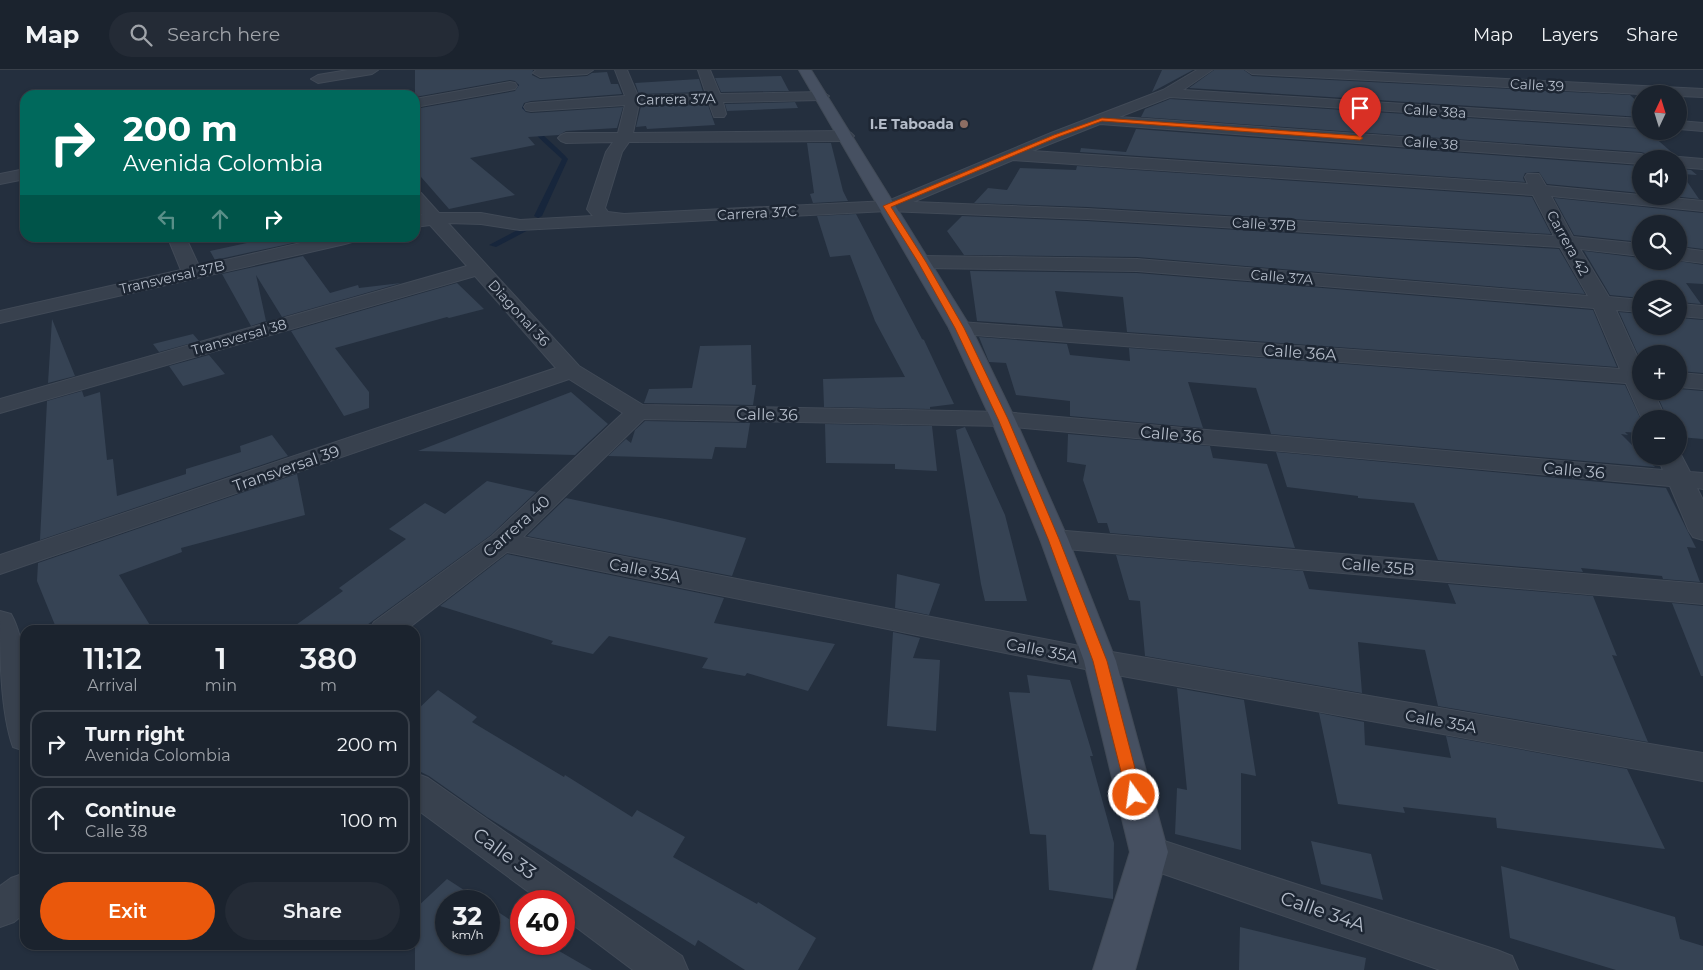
<!DOCTYPE html>
<html lang="en">
<head>
<meta charset="utf-8">
<style>
  :root { --surface:#1b232e; --page:#242b36; --text:#f1f3f6; --muted:#a0a4aa; --line:#39404a; --accent:#ea580c }
  body { margin:0; font-family:Montserrat,sans-serif; background:var(--page); color:var(--text); height:100vh; display:flex; flex-direction:column; font-size:19px; white-space:nowrap }
  * { box-sizing:border-box; margin:0 }
  p { font-size:16px; color:var(--muted) }
  .icon { flex:none; width:28px; height:28px; fill:none; stroke:currentColor; stroke-width:2; stroke-linecap:round; stroke-linejoin:round }
  .map { position:relative; flex:1; overflow:hidden }
  .panel { position:absolute; left:20px; top:555px; width:400px; height:325px; display:flex; flex-direction:column; background:var(--surface); border-radius:15px; box-shadow:0 1px 4px #0004,0 0 0 1px var(--line) }
  .panel>* { flex:none }
  .guide { position:absolute; left:20px; top:20px; width:400px; height:152px; border-radius:15px; box-shadow:0 1px 4px #0004,0 0 0 1px var(--line); background:#00695c; color:#fff; overflow:hidden }
  .needle { width:32px; rotate:4deg }
  .fabs { position:absolute; left:1632px; top:15px; display:grid; gap:10px }
  .fabs a { display:grid; place-items:center; width:55px; height:55px; border-radius:50%; background:var(--surface); box-shadow:0 1px 4px #0004,0 0 0 1px var(--line); font-size:25px }
  .speed { position:absolute; left:435px; top:820px; display:flex; gap:10px; font-size:25px; font-weight:700; text-align:center }
  .speed>* { display:grid; place-content:center; width:65px; height:65px; border-radius:50%; background:var(--surface); box-shadow:0 1px 4px #0004,0 0 0 1px var(--line); line-height:1 }
  .speed small { font-size:12px; font-weight:400 }
  .speed .limit { border:8px solid #d22; background:#fff; color:#111 }
  .pin { position:absolute; display:grid; place-items:center; width:42px; height:42px; color:#fff; margin:-51px -21px; border-radius:50% 50% 50% 0; rotate:-45deg; box-shadow:0 0 5px #0007 }
  .pin .icon { rotate:45deg }
  .me { position:absolute; width:55px; margin:-28px; rotate:346deg; stroke-linejoin:round; filter:drop-shadow(0 0 4px #0008) }
  .turn { display:flex; align-items:center; gap:18px; height:105px; padding:0 20px; font-size:22px }
  .turn .icon { width:65px; height:65px; stroke-width:2.5 }
  .turn b { display:block; font-size:35px; line-height:42px }
  .lanes { display:flex; align-items:center; height:48px; padding:0 20px; background:#0003; justify-content:center; gap:25px; direction:ltr }
  .lanes .off { opacity:.35 }
  .eta { display:flex; justify-content:space-evenly; align-items:center; height:85px; text-align:center }
  .eta b { font-size:30px; font-weight:600; line-height:35px }
  .button { display:flex; gap:10px; margin-top:auto; padding:10px 20px }
  .button a { flex:1; height:58px; border-radius:30px; background:var(--accent); color:#fff; font-size:20px; font-weight:600; line-height:58px; text-align:center }
  .button a+a { background:var(--page); color:var(--text) }
  ul { padding:0; list-style:none }
  li { display:flex; align-items:center; gap:15px; height:68px; margin:0 10px 8px; padding:0 10px; border:2px solid var(--line); border-radius:15px }
  li div { flex:1 }
  li b { display:block; font-size:19px }
  li em { font-style:normal }
  header { display:flex; align-items:center; gap:30px; box-sizing:border-box; height:70px; padding:0 25px; background:var(--surface); border-bottom:1px solid var(--line) }
  header strong { font-size:24px }
  nav { display:flex; gap:28px; margin-inline-start:auto; font-size:18px }
  .search { width:350px; height:45px; background:var(--page); display:flex; align-items:center; gap:12px; box-sizing:border-box; padding:0 18px; border-radius:28px; color:var(--muted); font-size:19px }
  .map>svg:first-child { display:block }
  .lines { fill:none; stroke-linecap:round; stroke-linejoin:round }
  .stream { fill:#17263c; fill-rule:evenodd }
  .building { fill:#364354 }
  .street-casing { stroke:#414a57; stroke-width:2 }
  .secondary-casing { stroke:#414a57; stroke-width:2 }
  .street { fill:#38414e; fill-rule:evenodd }
  .secondary { fill:#465061; fill-rule:evenodd }
  .route { fill:#ea580c; stroke:#983908 }
  .education-dot { fill:#8d6e63; stroke:#1d2633; stroke-width:2 }
  .labels { text-anchor:middle; stroke-width:5; stroke-linejoin:round; paint-order:stroke }
  .far-street-label { font-size:14px; fill:#b4bcc9; stroke:#1d2633 }
  .far-poi-label { font-size:14px; font-weight:bold; fill:#b4bcc9; stroke:#1d2633; text-anchor:end }
  .street-label { font-size:16px; fill:#b4bcc9; stroke:#1d2633 }
  .near-street-label { font-size:19px; fill:#b4bcc9; stroke:#1d2633 }
</style>
</head>
<body>
<header>
<strong>Map</strong>
<div class="search"><svg class="icon" aria-label="search" viewBox="0 0 24 24"><circle cx="10" cy="10" r="6"/><path d="M15 15l6 6"/></svg>Search here</div>
<nav><a>Map</a><a>Layers</a><a>Share</a></nav>
</header>
<div class="map">
<svg width="1703" height="900" viewBox="0 0 1703 900">
  <rect width="100%" height="100%" fill="#242f3e"/>
  <g class="lines">
    <path class="stream" d="M524 0H530C528 8 522 15 522 22 520 51 552 71 568 89L542 146 538 148 534 146 562 89C545 73 514 49 516 22 517 15 523 7 524 0Z
      M531 153 538 155 496 177 489 175Z"/>
  </g>
  <path class="building" d="M415 0H533L532 5 540 9 587 6 592 3 607 2 611 14H618L622 24 531 31 524 33 522 38 526 42 531 43 623 37 617 58 566 61 559 65 528 67 535 75 470 88 515 125 449 139 415 100V39L515 21 519 15 515 11 510 10 415 27Z
    M1162 0H1193L1152 22Z
    M1214 0H1244L1252 6 1630 25 1641 35V47L1189 18Z
    M781 6 789 21 721 22 715 8Z
    M699 9 703 22 639 24 635 13Z
    M1170 29 1641 59V61H1669L1675 67 1652 65 1676 86 1671 89H1651L1648 84 1641 82 1141 47 1145 39Z
    M795 32 798 38 727 41 725 34Z
    M708 35 715 55 647 59 646 56 636 57 641 36Z
    M1136 59 1641 96V123L1547 114 1539 102 1525 103 1523 108 1525 112 1080 82 1081 78 1126 82Z
    M807 73H831L843 121 848 131 813 133 810 124 814 123Z
    M1077 96 1532 127 1551 164 1087 137 974 133 988 118 1007 120 1020 98 1076 100Z
    M1679 99 1691 100 1697 105 1682 104 1699 129 1673 126H1679Z
    M1554 128 1703 143V179L1679 176V154H1641V172L1574 165Z
    M856 144 922 269 924 270 954 334 930 337V339L824 337 823 309 905 307 875 251 850 185 830 187 817 146Z
    M962 146 1087 151 1559 179 1585 224 1137 187 964 185 947 161Z
    M270 168H290L293 173 215 190 210 181Z
    M1584 181 1641 188V191H1678L1703 195V214L1686 213 1701 234 1679 232V219H1641V228L1610 225Z
    M303 186 330 223 358 215 359 218 401 213 282 247 256 205 266 251 251 256 222 204Z
    M970 201 1137 203 1593 240 1617 297 1127 262 1123 227 1055 221 1063 257 977 251Z
    M457 213 484 239 449 248 447 247 335 278 369 322V338L344 346 291 261Z
    M1619 242 1641 244V256H1679V248L1703 250V303L1679 301V284H1641V291Z
    M52 249 75 306 48 313Z
    M193 264 199 271 159 282 153 274Z
    M979 267 1067 274 1070 285 1130 291 1129 278 1625 315 1641 350V363L1625 362 1628 365 1621 364 1641 384V386H1644L1655 397 1271 364 1256 318 1188 312 1203 358 1070 346V331L1016 325 1006 293 989 292Z
    M751 275 752 315H756L753 335 644 333 649 319 692 318 700 276Z
    M209 285 225 304 183 316 169 296Z
    M1679 319 1703 321V369L1679 367V349H1668L1655 321H1679Z
    M82 321 84 327 100 322 107 390 113 389 117 426 186 404V399L241 382 240 376 272 365 288 386 40 470 47 331Z
    M571 322 608 354 575 385 418 381Z
    M645 351 750 353 746 378 715 377 712 389 608 386 626 369 631 373 635 360Z
    M825 354 932 356 937 401 895 399V394L826 393Z
    M965 357 1005 445 1027 531H985L981 514 956 360Z
    M1068 364 1210 376 1213 388 1267 394 1295 478 1110 463 1107 453H1098L1083 410 1086 395 1067 392Z
    M1276 382 1666 418 1696 478 1687 477 1700 512 1663 509 1662 506 1581 498 1583 502 1438 490 1414 433 1358 428V426L1287 417Z
    M297 404 305 445 181 478 182 482 119 505 153 560H57L37 511 38 493Z
    M487 411 536 422 491 465 360 560H289L343 521 339 518 406 469 389 459 425 433 445 444Z
    M566 428 665 449 746 468 732 506 527 466Z
    M507 484 724 528 714 553 835 574 808 621 747 603 745 606 702 598 708 588 609 566 593 584 551 574 553 571 440 536Z
    M1116 485 1303 501 1309 519 1456 534 1448 514 1593 526 1617 586 1612 585 1648 672 1438 636 1425 580 1358 572 1362 623 1145 586 1140 531 1129 530Z
    M897 504 940 514 929 545 895 538Z
    M1672 533 1703 536V606H1701Z
    M893 562 920 568 913 588 940 590 936 661 887 656Z
    M1027 605 1070 610 1093 686H1090L1114 773 1113 829 1049 820 1046 765 1030 764 1009 622 1030 623Z
    M1177 618 1244 630 1256 706 1241 703V780L1175 764 1177 718 1187 720Z
    M438 620 477 647 472 652 564 707 565 705 632 747 637 740 685 767 673 787 757 834 758 832 816 868 798 900H745L698 870 695 876 487 747 429 706 415 699V642Z
    M1319 643 1364 652 1365 675 1451 688 1446 666 1627 699 1665 779 1497 758 1496 748 1403 737 1405 743 1338 734Z
    M1311 771 1371 784 1383 830 1321 814Z
    M1501 796 1675 847 1680 869 1703 876V900H1616L1510 868Z
    M447 809 481 831H446V874H489V836L521 857V874H547L592 900H415V839Z
    M1240 857 1366 888 1364 900H1239Z"/>
  <g class="lines">
    <defs>
      <path id="street" d="M348 0H378L372 4 318 13 311 9 318 5Z
        M536 0H593L587 4 540 7 533 3Z
        M615 0H627L638 26 706 24 698 0H710L720 24 822 22 829 26 822 30 723 32 726 44 724 47H714L709 33 639 34 633 63 846 61 851 63 854 66 851 69 846 71 629 72 622 82 605 138 608 142 624 144 888 131 1051 63 1163 20 1197 0H1212L1183 20 1641 49V57L1170 27 1119 47 1641 84 1647 86 1649 89H1641V94L1100 54 1032 81 1528 114 1525 107 1527 104H1539L1546 116 1703 131V141L1551 126 1573 167 1641 174V186L1580 179 1609 227 1641 230V242L1616 240 1641 295V321H1653L1666 349H1642L1626 313 960 264 952 263 949 258 952 253 960 252 1620 299 1594 238 1137 201 922 198 915 196 912 192 915 188 922 186 1137 189 1588 226 1560 177 1087 149 887 141 520 160 481 154 448 153 579 296 643 335 1003 342 1663 400 1657 386H1679V381L1690 402 1703 403V419L1697 418 1703 430V470L1693 467 1689 461 1670 416 1003 356 644 349 523 467 1100 580 1703 683V711L1100 602 507 482 406 560H369L374 552 492 466 623 343 569 309 0 504V485L556 298 475 206 0 343V329L467 196 430 155 415 157V147L422 145 415 137V122L421 123 439 143H481L520 150 593 146 587 139 606 82 613 72 566 73 561 71 558 68 561 65 566 63H618L625 35 531 41 526 40 524 37 526 34 531 33 625 26ZM1013 90 1533 125 1554 166 1087 139 913 132Z
        M1246 0H1329L1703 19V27L1679 26V24H1641L1252 4Z
        M510 12 515 13 517 16 515 19 415 37V29Z
        M1679 51 1703 53V61L1679 59Z
        M1679 87 1703 89V99L1679 97V89H1673Z
        M25 99V109L0 114V104Z
        M168 168H186L199 196 323 168H354L352 172 345 174 0 253V241L181 200Z
        M1679 178 1703 181V193L1679 190Z
        M1679 234 1703 236V248L1679 246Z
        M1679 303 1703 305V319L1679 317Z
        M1054 460 1703 514V534L1054 478 1044 475 1040 469 1044 463Z
        M0 541 11 544C31 579 25 642 25 681L13 677C0 640 0 583 0 541Z
        M415 703 428 708 682 886 688 900H633L564 848V831H541L415 738Z
        M1149 766 1497 880 1512 886 1518 900H1440L1135 794 1130 782 1135 770Z
        M25 803V843L14 852 0 857V816L11 808Z"/>
      <path id="secondary" d="M799 0H811L971 258 1015 349 1068 469 1116 591 1168 782 1135 900H1093L1130 782 1084 591 1040 469 991 349 949 258Z"/>
    </defs>
    <use href="#street" class="street-casing"/>
    <use href="#secondary" class="secondary-casing"/>
    <use href="#street" class="street"/>
    <use href="#secondary" class="secondary"/>
  </g>
  <path class="route" d="M1102 48 1360 66 1363 68 1360 70 1102 51 1058 67 891 137 926 192 964 258 1008 349 1059 469 1107 591 1142 725 1140 729 1134 731 1129 729 1127 725 1093 591 1048 469 998 349 955 258 918 192 883 136 1054 65Z"/>
  <circle class="education-dot" cx="964" cy="54" r="5"/>
  <g class="labels">
    <g class="far-street-label">
      <text transform="translate(1537 15) rotate(3)" y="5">Calle 39</text>
      <text transform="translate(676 29) rotate(-1)" y="5">Carrera 37A</text>
      <text transform="translate(1435 41) rotate(4)" y="5">Calle 38a</text>
      <text transform="translate(1431 73) rotate(4)" y="5">Calle 38</text>
      <text transform="translate(757 143) rotate(-3)" y="5">Carrera 37C</text>
      <text transform="translate(1264 154) rotate(3)" y="5">Calle 37B</text>
      <text transform="translate(1568 173) rotate(61)" y="5">Carrera 42</text>
      <text transform="translate(172 207) rotate(-13)" y="5">Transversal 37B</text>
      <text transform="translate(1282 207) rotate(5)" y="5">Calle 37A</text>
      <text transform="translate(519 243) rotate(48)" y="5">Diagonal 36</text>
      <text transform="translate(239 267) rotate(-16)" y="5">Transversal 38</text>
    </g>
    <g class="far-poi-label">
      <text x="954" y="59">I.E Taboada</text>
    </g>
    <g class="street-label">
      <text transform="translate(1300 282) rotate(4)" y="6">Calle 36A</text>
      <text transform="translate(767 344) rotate(1)" y="6">Calle 36</text>
      <text transform="translate(1171 364) rotate(5)" y="6">Calle 36</text>
      <text transform="translate(286 398) rotate(-19)" y="6">Transversal 39</text>
      <text transform="translate(1574 400) rotate(5)" y="6">Calle 36</text>
      <text transform="translate(516 456) rotate(-42)" y="6">Carrera 40</text>
      <text transform="translate(1378 496) rotate(5)" y="6">Calle 35B</text>
      <text transform="translate(645 500) rotate(11)" y="6">Calle 35A</text>
      <text transform="translate(1042 580) rotate(11)" y="6">Calle 35A</text>
      <text transform="translate(1441 651) rotate(10)" y="6">Calle 35A</text>
    </g>
    <g class="near-street-label">
      <text transform="translate(505 783) rotate(36)" y="7">Calle 33</text>
      <text transform="translate(1323 841) rotate(19)" y="7">Calle 34A</text>
    </g>
  </g>
</svg>
<div class="fabs">
<a><svg class="needle" viewBox="-14 -14 28 28"><path d="M0-13l5 13h-10z" fill="#e53935"/><path d="M0 13l5-13h-10z" fill="#a0a4aa"/></svg></a>
<a><svg class="icon" aria-label="sound" viewBox="0 0 24 24"><path d="M4 9h4l5-4v14l-5-4H4zM17 9q2 3 0 6"/></svg></a>
<a><svg class="icon" aria-label="search" viewBox="0 0 24 24"><circle cx="10" cy="10" r="6"/><path d="M15 15l6 6"/></svg></a>
<a><svg class="icon" aria-label="layers" viewBox="0 0 24 24"><path d="M12 4l9 5-9 5-9-5zM3 14l9 5 9-5"/></svg></a>
<a>+</a>
<a>−</a>
</div>
<div class="speed"><div>32<small>km/h</small></div><div class="limit">40</div></div>
<div class="pin" style="left:1360px;top:68px;background:#d93025"><svg class="icon" aria-label="arrive" viewBox="0 0 24 24"><path d="M6 21V4h12l-3 4 3 4H6"/></svg></div>
<svg class="me" style="left:1134px;top:725px" viewBox="-20 -20 40 40"><circle r="17" fill="#ea580c" stroke="#fff" stroke-width="3"/><path d="M0-11L8 9 0 5-8 9z" fill="#fff"/></svg>
<div class="guide">
<div class="turn"><svg class="icon" aria-label="right" viewBox="0 0 24 24"><path d="M7 20v-9h11M14 6l5 5-5 5"/></svg><div><b>200 m</b>Avenida Colombia</div></div>
<div class="lanes"><svg class="icon off" aria-label="left" viewBox="0 0 24 24"><path d="M17 20v-9H6M10 6l-5 5 5 5"/></svg><svg class="icon off" aria-label="ahead" viewBox="0 0 24 24"><path d="M12 20V5M6 11l6-6 6 6"/></svg><svg class="icon" aria-label="right" viewBox="0 0 24 24"><path d="M7 20v-9h11M14 6l5 5-5 5"/></svg></div>
</div>
<section class="panel">
<div class="eta">
<div><b>11:12</b><p>Arrival</p></div>
<div><b>1</b><p>min</p></div>
<div><b>380</b><p>m</p></div>
</div>
<ul>
<li><svg class="icon" aria-label="right" viewBox="0 0 24 24"><path d="M7 20v-9h11M14 6l5 5-5 5"/></svg><div><b>Turn right</b><p>Avenida Colombia</p></div><em>200 m</em></li>
<li><svg class="icon" aria-label="ahead" viewBox="0 0 24 24"><path d="M12 20V5M6 11l6-6 6 6"/></svg><div><b>Continue</b><p>Calle 38</p></div><em>100 m</em></li>
</ul>
<div class="button"><a>Exit</a><a>Share</a></div>
</section>
</div>
</body>
</html>
